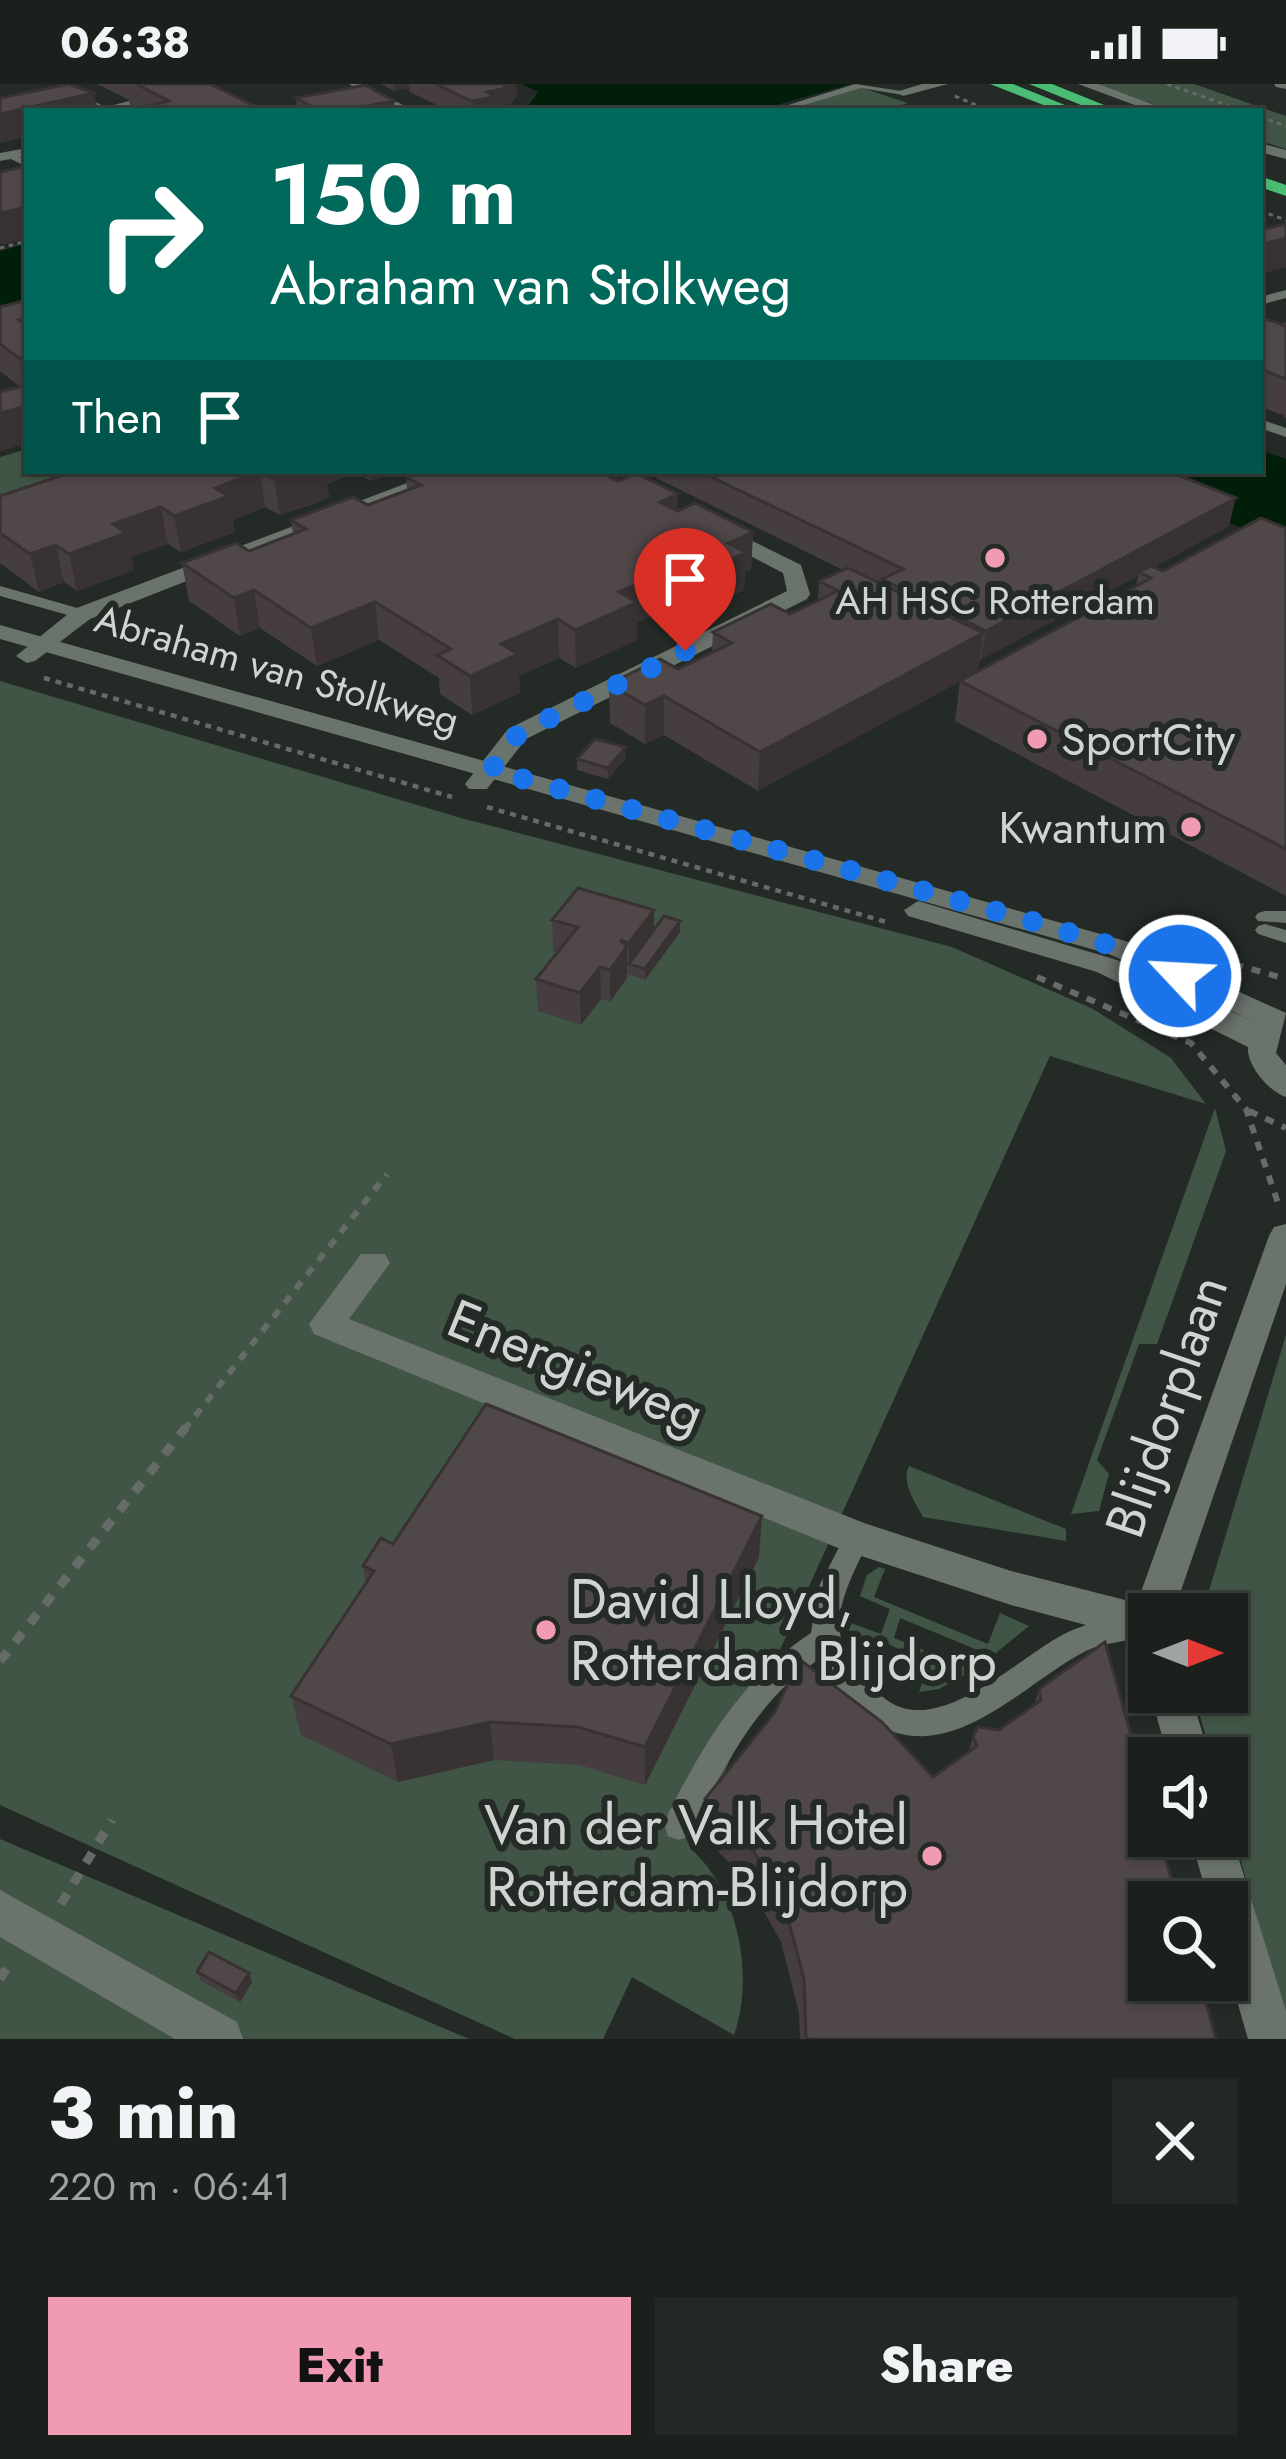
<!DOCTYPE html>
<html lang="en">
<head>
<meta charset="utf-8">
<style>
  :root { --surface:#1b201c; --page:#242825; --text:#f1f3f6; --muted:#a0a3a3; --line:#393e3b; --accent:#f19ab4 }
  body { margin:0; font-family:Jost,sans-serif; background:var(--page); color:var(--text); height:100vh; display:flex; flex-direction:column; font-size:45px; white-space:nowrap }
  * { box-sizing:border-box; margin:0 }
  p { font-size:39px; color:var(--muted) }
  .icon { flex:none; width:66px; height:66px; fill:none; stroke:currentColor; stroke-width:2; stroke-linecap:round; stroke-linejoin:round }
  .map { position:relative; height:1955px; overflow:hidden }
  .drawer { display:flex; flex-direction:column; background:var(--surface); flex:1 }
  .drawer>* { flex:none }
  .top-card { position:absolute; left:24px; top:24px; width:1239px; height:366px; border-radius:0px; box-shadow:0 3px 9px #0004,0 0 0 3px var(--line); background:#00695c; color:#fff; overflow:hidden }
  .needle { width:78px; rotate:90deg }
  .controls { position:absolute; left:1128px; top:1509px; display:grid; gap:24px }
  .controls a { display:grid; place-items:center; width:120px; height:120px; border-radius:0px; background:var(--surface); box-shadow:0 3px 9px #0004,0 0 0 3px var(--line); font-size:60px }
  .pin { position:absolute; display:grid; place-items:center; width:102px; height:102px; color:#fff; margin:-123px -51px; border-radius:50% 50% 50% 0; rotate:-45deg; box-shadow:0 0 12px #0007 }
  .pin .icon { rotate:45deg }
  .me { position:absolute; width:132px; margin:-66px; rotate:295deg; stroke-linejoin:round; filter:drop-shadow(0 0 9px #0008) }
  .turn { display:flex; align-items:center; gap:42px; height:252px; padding:0 48px; font-size:54px }
  .turn .icon { width:156px; height:156px; stroke-width:2.5 }
  .turn b { display:block; font-size:84px; line-height:102px }
  .then { display:flex; align-items:center; height:114px; padding:0 48px; background:#0003; gap:24px; font-size:45px }
  .round { display:grid; place-items:center; flex:none; width:126px; height:126px; border-radius:0px; background:var(--page) }
  .headline { display:flex; align-items:center; justify-content:space-between; height:204px; padding:0 48px }
  h1 { font-size:72px; font-weight:800; line-height:90px }
  .primary-button { display:flex; gap:24px; margin-top:auto; padding:24px 48px }
  .primary-button a { flex:1; height:138px; border-radius:0px; background:var(--accent); color:#111; font-size:48px; font-weight:800; line-height:138px; text-align:center }
  .primary-button a+a { background:var(--page); color:var(--text) }
  .status { display:flex; justify-content:space-between; align-items:center; height:84px; padding:0 60px; background:var(--surface); direction:ltr }
  .status svg { height:33px; fill:currentColor }
  .map>svg:first-child { display:block }
  .green { fill:#415546 }
  .water { fill:#011e0b }
  .lines { fill:none; stroke-linecap:round; stroke-linejoin:round }
  .path-far3 { stroke:#656b67; stroke-width:3; stroke-dasharray:4.5 4.5; stroke-linecap:butt }
  .path-far2 { stroke:#656b67; stroke-width:4.5; stroke-dasharray:6 6; stroke-linecap:butt }
  .path-far1 { stroke:#656b67; stroke-width:6; stroke-dasharray:9 9; stroke-linecap:butt }
  .path { stroke:#656b67; stroke-width:9; stroke-dasharray:12 12; stroke-linecap:butt }
  .service { fill:#6b736d; fill-rule:evenodd }
  .pedestrian { fill:#6b736d; fill-rule:evenodd }
  .minor { fill:#6b736d; fill-rule:evenodd }
  .tertiary { fill:#6b736d; fill-rule:evenodd }
  .motorway { fill:#4bbc73; fill-rule:evenodd }
  .wall { fill:#453d3f }
  .shaded-wall { fill:#383233 }
  .building { fill:#504749; stroke:#383233; stroke-width:3 }
  .route { stroke:#1a73e8; stroke-width:21; stroke-dasharray:0 37.8 }
  .poi-dot { fill:#f19ab4; stroke:#242b26; stroke-width:4.5 }
  .labels { text-anchor:middle; stroke-width:12; stroke-linejoin:round; paint-order:stroke }
  .far-poi-label { font-size:39px; fill:#d1d5d2; stroke:#242b26 }
  .far-street-label { font-size:39px; fill:#d1d5d2; stroke:#242b26 }
  .poi-label { font-size:45px; fill:#d1d5d2; stroke:#242b26; text-anchor:start }
  .near-street-label { font-size:54px; fill:#d1d5d2; stroke:#242b26 }
  .near-poi-label { font-size:54px; fill:#d1d5d2; stroke:#242b26; text-anchor:start }
</style>
</head>
<body>
<div class="status"><b>06:38</b><svg viewBox="0 0 49 12"><path d="M0 12V9h3v3zM5 12V6h3v6zM10 12V3h3v9zM15 12V0h3v12zM26 1h20v11H26zM47 4h2v5h-2z"/></svg></div>
<div class="map">
<svg width="1286" height="1955" viewBox="0 0 1286 1955">
  <rect width="100%" height="100%" fill="#242b26"/>
  <path class="green" d="M1096 0H1194L1286 32V65L1260 57V27H1173Z
    M859 3 908 19 882 27H780Z
    M27 365V387H89L0 420V373Z
    M0 597 461 734 952 863 1093 925 1171 974 1206 1020 1050 972 690 1764C738 1806 755 1891 734 1951L632 1893 603 1955H515L0 1721Z
    M1215 1024 1226 1067 1157 1260H1139L1097 1376 1109 1390 1099 1427 1071 1430Z
    M1286 1251V1938L1227 1728V1674H1212L1193 1608H1227V1530H1202Z
    M909 1382 1066 1445V1457L923 1433C914 1416 901 1398 909 1382Z
    M879 1483 885 1485 874 1513 988 1560 1000 1529 1029 1542 992 1572 900 1534 894 1554 973 1586 939 1605 919 1608 929 1579 886 1559 873 1591 851 1557 848 1538 881 1550 890 1525 860 1512 867 1491Z
    M0 1755 469 1955H0Z"/>
  <path class="water" d="M522 0H851L755 27H525L538 8Z
    M27 160V226L0 233V167Z
    M1260 366 1286 375V463L1110 387H1260Z"/>
  <g class="lines">
    <path class="path-far3" d="M1167 0 1244 27
      M955 12 990 27
      M1260 33 1286 42
      M1260 127 1286 136
      M0 164 27 157"/>
    <path class="path-far2" d="M44 594 452 713
      M487 723 890 839"/>
    <path class="path-far1" d="M1217 875 1286 895
      M1037 893 1191 959 1246 1025 1280 1125
      M1249 1027 1286 1044
      M184 1346 387 1090"/>
    <path class="path" d="M0 1577 186 1343
      M61 1820 112 1736
      M0 1895 10 1879"/>
    <path class="service" d="M855 0 908 8 903 11 861 4 784 27H769Z
      M154 11 157 16 106 27 97 25Z
      M7 69 27 76V83L7 73Z
      M1286 206V214L1260 221V213Z
      M1260 335 1286 344V353L1260 344Z
      M0 502 88 527 90 530 82 535 0 512Z
      M1265 827H1286V839L1258 837 1255 833 1258 829Z
      M1265 840 1286 846V859L1258 850 1255 846 1258 842Z
      M857 1442 866 1446 870 1454C849 1499 819 1546 860 1590 872 1603 885 1619 903 1624 955 1639 1023 1570 1068 1548 1094 1536 1122 1533 1149 1527L1156 1530H1149V1553C1128 1557 1105 1558 1086 1567 1025 1598 954 1681 880 1642 852 1627 832 1604 818 1576 756 1616 721 1687 690 1752L679 1756 668 1752 664 1741 668 1730C704 1659 743 1593 811 1549L818 1504 848 1446Z"/>
    <path class="pedestrian" d="M0 1806 237 1938 243 1955H175L0 1853Z"/>
    <path class="minor" d="M349 0H366L413 27H396Z
      M922 0H948L903 12 896 8Z
      M1274 0H1286V5L1276 3Z
      M72 5 112 27H95L70 13 0 27V19Z
      M27 64V72L0 77V69Z
      M439 387H467L90 535 35 577 27 579 16 572 74 525Z
      M708 442H722L801 481 810 510 807 515 526 655 487 705H469L465 700 508 645 787 507 783 489 708 450Z
      M1286 1140V1200L1173 1530H1149V1558L1011 1521 843 1466 314 1250 309 1240 361 1170H385L390 1179 349 1235 864 1439 1011 1487 1137 1519 1269 1152 1274 1143Z
      M1150 1608H1190L1210 1674H1168Z
      M1227 1737 1286 1927V1955H1248L1227 1882V1818H1209L1190 1752H1227Z"/>
    <path class="tertiary" d="M1078 0H1098L1171 27H1151Z
      M1260 59 1286 66V75L1260 68Z
      M0 541 1129 858 1286 929 1276 969 1286 981V1013C1269 1008 1246 980 1248 963L1097 888 908 832 904 826 918 817 1117 876 1257 939 1109 870 0 555Z"/>
    <path class="motorway" d="M990 0H1013L1065 21 1051 24Z
      M1029 0H1052L1119 27H1096Z
      M1260 92 1286 101V112L1260 103Z"/>
  </g>
  <path class="wall" d="M97 0H210L261 25 262 27H126L136 25 130 22 129 16Z
    M381 0H516L517 12 504 27H449L410 8 409 4 394 7Z
    M296 14 395 27H297Z
    M27 216V359L0 367V308L20 303 0 287V223Z
    M1260 233 1281 240 1286 238V334L1283 333 1284 330H1279L1260 322Z
    M75 387H400L371 397 357 389 327 400 329 413 310 421 280 431 265 423 233 436 235 448 181 468 168 460 131 473 134 486 77 507 64 498 39 508 0 479V412Z
    M420 387H618V397L678 427 753 448 751 485 745 488 744 506 722 517 688 532 671 522 637 538V556L576 584 559 574 519 592 520 609 472 631 440 610 439 594 379 556 317 582 260 544 240 552 189 517 182 479 249 467 293 450 291 436 368 421 407 406 406 393Z
    M642 387H1168L1229 442 1154 483 1163 487 1286 444V812L955 637 960 597 1136 502 1138 492 980 576 758 707 664 651 645 660 610 639 609 600 678 585 712 568 713 548 790 530 818 517 819 497 843 486Z
    M626 663V674L608 695 577 686V675Z
    M552 836 654 844 680 848 645 896 627 890V894L610 918 601 915 581 941 538 927 536 895 557 869 553 867Z
    M393 1460 759 1473 645 1701 579 1681 494 1676 398 1698 301 1651 291 1612 366 1500 363 1482Z
    M1039 1605 1216 1955H800L799 1929 781 1858 747 1797 703 1752 705 1715 933 1693 969 1667 973 1652 999 1646 1034 1621Z
    M197 1888 249 1889 252 1898 240 1918 201 1897Z"/>
  <path class="shaded-wall" d="M393 0H409V4L394 7Z
    M507 0H516L517 12 504 27H472L471 17Z
    M94 9 98 27H27V53L0 59V30Z
    M394 17 395 27H341Z
    M27 123V155L0 161V129Z
    M1286 154V183L1260 190V161Z
    M27 322V359L0 367V329Z
    M260 387 265 423 233 436 235 448 181 468 174 432 215 404Z
    M299 387H357V389L327 400 329 413 280 431 274 395Z
    M370 387H400L371 397Z
    M604 387H618L619 417 601 388Z
    M678 410 677 447 660 418Z
    M1236 414 1229 442 1142 490 1139 488 1138 492 981 576 986 547Z
    M161 423 168 460 131 473 134 486 77 507 69 470 113 440Z
    M753 448 751 485 745 488 744 506 688 532 689 494 728 459Z
    M56 461 64 498 39 508 30 470Z
    M671 485V522L637 538V556L576 584 575 546 619 508Z
    M254 506 260 544 240 552 234 514Z
    M375 518 379 556 317 582 311 544Z
    M558 535 559 574 519 592 520 609 472 631 470 592 501 560Z
    M983 549 978 588 758 707 760 668Z
    M664 612V651L645 660V621Z
    M626 663V674L608 695V684Z
    M654 826V858L629 880V891V859Z
    M680 837V848L645 896V885Z
    M627 862V894L610 918V886Z
    M600 883 601 915 581 941 580 909Z
    M762 1432 759 1473 645 1701V1663Z
    M490 1638 494 1676 398 1698 391 1660Z
    M249 1889 252 1898 240 1918 236 1909Z"/>
  <path class="building" d="M69 0 94 9 0 30V14Z
    M136 0H210L261 25 252 27H126L169 17Z
    M436 0H507L503 5 487 8 495 13 471 17Z
    M365 1 394 17 341 27H319L296 14Z
    M27 82V123L0 129V88Z
    M1286 140V154L1260 161V146Z
    M27 216V234L19 236 27 242V280L0 260V223Z
    M1260 233 1286 242V295L1260 285Z
    M27 301V322L0 329V308Z
    M75 387H299L274 395 260 387 215 404 229 412 174 432 161 423 113 440 126 449 69 470 56 461 30 470 0 449V412Z
    M420 387H604L601 388 618 397 636 389 678 410 660 418 678 427 695 419 753 448 728 459 745 468 723 480 689 494 671 485 619 508 637 518 575 546 558 535 501 560 518 570 470 592 437 571 451 565 375 518 311 544 254 506 234 514 182 479 236 459 249 467 306 445 291 436 353 413 368 421 421 401 406 393Z
    M699 387H1168L1236 414 986 547 882 495 903 485Z
    M1261 434 1286 444V765L960 597 1151 494 1139 488 1151 482 1163 487Z
    M848 484 983 549 760 668 664 612 645 621 609 600 660 575 678 585 732 559 713 548 771 520 790 530 838 507 819 497Z
    M595 655 626 663 608 684 577 675Z
    M578 804 654 826 629 859 620 856 627 862 610 886 600 883 580 909 536 895 578 843 552 836Z
    M664 832 680 837 645 885 629 880Z
    M486 1320 762 1432 645 1663 578 1643 490 1638 391 1660 291 1612 374 1487 363 1482 381 1454 393 1460Z
    M1105 1558 1149 1715V1752H1159L1178 1818H1149V1896H1200L1216 1955H810L806 1953 804 1895 785 1823 750 1761 705 1715 775 1628 799 1575 882 1638 933 1693 977 1662 973 1652 978 1643 999 1646 1041 1616 1039 1605Z
    M209 1868 249 1889 236 1909 197 1888Z"/>
  <g class="lines">
    <path class="route" d="M685 567 518 650 491 686 1031 837 1119 864 1180 892"/>
  </g>
  <g class="poi-dot">
    <circle cx="995" cy="474" r="12"/>
    <circle cx="1037" cy="655" r="12"/>
    <circle cx="1191" cy="743" r="12"/>
    <circle cx="546" cy="1546" r="12"/>
    <circle cx="932" cy="1772" r="12"/>
  </g>
  <g class="labels">
    <g class="far-poi-label">
      <text x="995" y="530">AH HSC Rotterdam</text>
    </g>
    <g class="far-street-label">
      <text transform="translate(277 585) rotate(16)" y="14">Abraham van Stolkweg</text>
    </g>
    <g class="poi-label">
      <text x="1061" y="671">SportCity</text>
      <text x="1167" y="759" text-anchor="end">Kwantum</text>
    </g>
    <g class="near-street-label">
      <text transform="translate(576 1282) rotate(22)" y="19">Energieweg</text>
      <text transform="translate(1166 1322) rotate(-71)" y="19">Blijdorplaan</text>
    </g>
    <g class="near-poi-label">
      <text x="570" y="1534">David Lloyd,<tspan x="570" dy="62">Rotterdam Blijdorp</tspan></text>
      <text x="908" y="1760" text-anchor="end">Van der Valk Hotel<tspan x="908" dy="62">Rotterdam-Blijdorp</tspan></text>
    </g>
  </g>
</svg>
<div class="controls">
<a><svg class="needle" viewBox="-14 -14 28 28"><path d="M0-13l5 13h-10z" fill="#e53935"/><path d="M0 13l5-13h-10z" fill="#a0a3a3"/></svg></a>
<a><svg class="icon" aria-label="sound" viewBox="0 0 24 24"><path d="M4 9h4l5-4v14l-5-4H4zM17 9q2 3 0 6"/></svg></a>
<a><svg class="icon" aria-label="search" viewBox="0 0 24 24"><circle cx="10" cy="10" r="6"/><path d="M15 15l6 6"/></svg></a>
</div>
<div class="pin" style="left:685px;top:567px;background:#d93025"><svg class="icon" aria-label="arrive" viewBox="0 0 24 24"><path d="M6 21V4h12l-3 4 3 4H6"/></svg></div>
<svg class="me" style="left:1180px;top:892px" viewBox="-20 -20 40 40"><circle r="17" fill="#1a73e8" stroke="#fff" stroke-width="3"/><path d="M0-11L8 9 0 5-8 9z" fill="#fff"/></svg>
<div class="top-card">
<div class="turn"><svg class="icon" aria-label="right" viewBox="0 0 24 24"><path d="M7 20v-9h11M14 6l5 5-5 5"/></svg><div><b>150 m</b>Abraham van Stolkweg</div></div>
<div class="then">Then<svg class="icon" aria-label="arrive" viewBox="0 0 24 24"><path d="M6 21V4h12l-3 4 3 4H6"/></svg></div>
</div>
</div>
<section class="drawer">
<div class="headline"><div><h1>3 min</h1><p>220 m · 06:41</p></div><a class="round"><svg class="icon" aria-label="close" viewBox="0 0 24 24"><path d="M6 6l12 12M18 6L6 18"/></svg></a></div>
<div class="primary-button"><a>Exit</a><a>Share</a></div>
</section>
</body>
</html>
